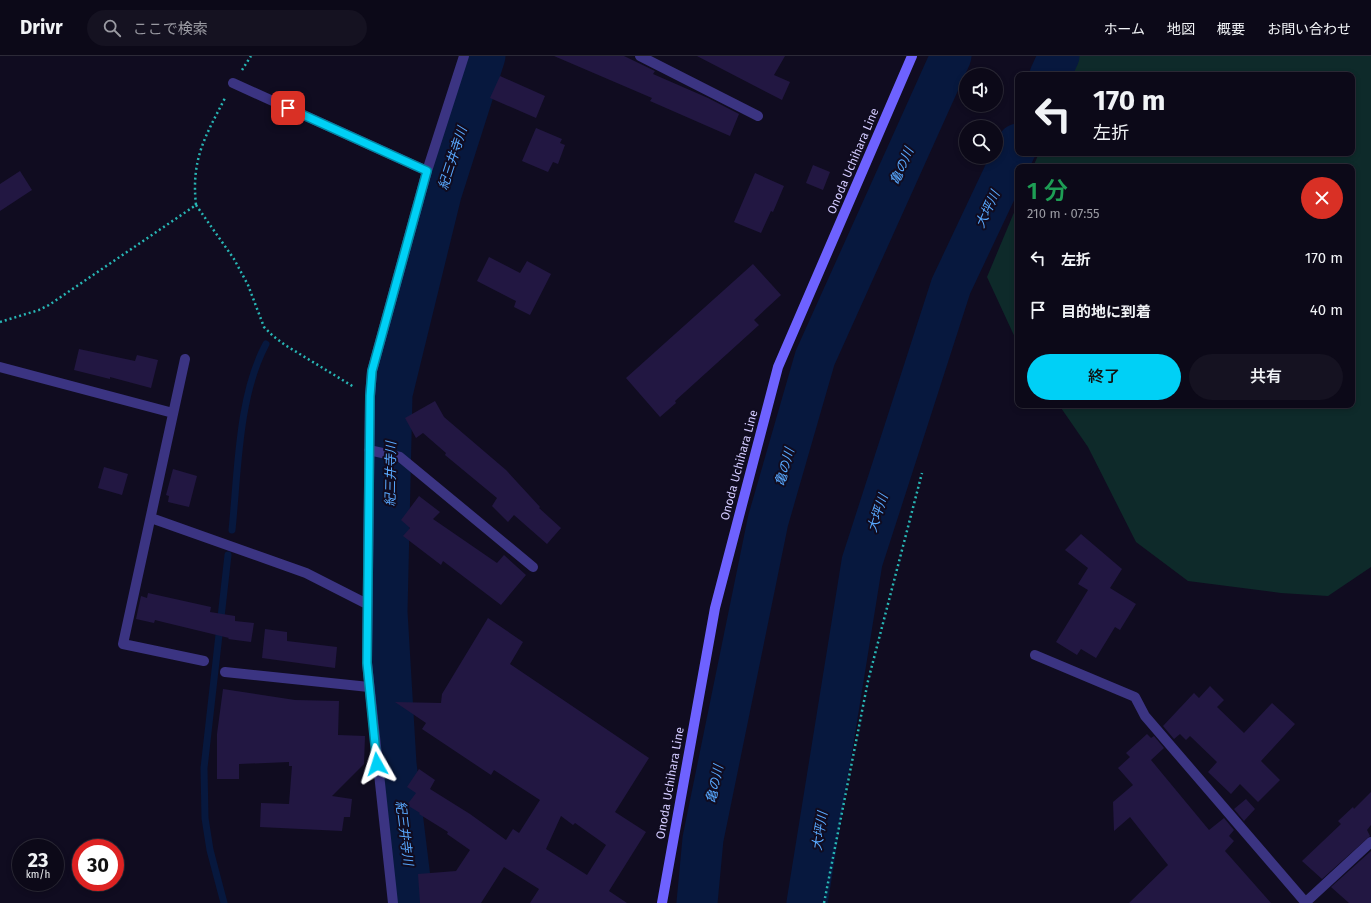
<!DOCTYPE html>
<html lang="ja">
<head>
<meta charset="utf-8">
<style>
  :root { --surface:#0c0918; --page:#151221; --text:#f1f3f6; --muted:#9a9aa2; --line:#2c2a37; --accent:#00d0f6 }
  body { margin:0; font-family:"Fira Sans","Noto Sans JP",sans-serif; background:var(--page); color:var(--text); height:100vh; display:flex; flex-direction:column; font-size:15px; white-space:nowrap }
  * { box-sizing:border-box; margin:0 }
  p { font-size:13px; color:var(--muted) }
  .icon { flex:none; width:22px; height:22px; fill:none; stroke:currentColor; stroke-width:2; stroke-linecap:round; stroke-linejoin:round }
  .map { position:relative; flex:1; overflow:hidden }
  .drawer { position:absolute; left:1015px; top:108px; width:340px; height:244px; display:flex; flex-direction:column; background:var(--surface); border-radius:8px; box-shadow:0 2px 6px #0003,0 0 0 1px var(--line) }
  .drawer>* { flex:none }
  .guide { position:absolute; left:1015px; top:16px; width:340px; height:84px; border-radius:8px; box-shadow:0 2px 6px #0003,0 0 0 1px var(--line); background:#0c0918; color:var(--text); overflow:hidden }
  .tools { position:absolute; left:959px; top:12px; display:grid; gap:8px }
  .tools a { display:grid; place-items:center; width:44px; height:44px; border-radius:50%; background:var(--surface); box-shadow:0 2px 6px #0003,0 0 0 1px var(--line); font-size:20px }
  .speed { position:absolute; left:12px; top:783px; display:flex; gap:8px; font-size:20px; font-weight:700; text-align:center }
  .speed>* { display:grid; place-content:center; width:52px; height:52px; border-radius:50%; background:var(--surface); box-shadow:0 2px 6px #0003,0 0 0 1px var(--line); line-height:1 }
  .speed small { font-size:10px; font-weight:400 }
  .speed .limit { border:6px solid #d22; background:#fff; color:#111 }
  .pin { position:absolute; display:grid; place-items:center; width:34px; height:34px; color:#fff; margin:-17px; border-radius:8px; box-shadow:0 2px 6px #0006 }
  .me { position:absolute; width:44px; margin:-22px; rotate:354deg; stroke-linejoin:round; filter:drop-shadow(0 0 3px #0008) }
  .turn { display:flex; align-items:center; gap:14px; height:84px; padding:0 12px; font-size:18px }
  .turn .icon { width:52px; height:52px; stroke-width:2.5 }
  .turn b { display:block; font-size:28px; line-height:34px }
  .round { display:grid; place-items:center; flex:none; width:42px; height:42px; border-radius:21px; background:var(--page) }
  .head { display:flex; align-items:center; justify-content:space-between; height:68px; padding:0 12px }
  h1 { font-size:24px; font-weight:600; line-height:30px; color:#1e9e55 }
  .cta { display:flex; gap:8px; margin-top:auto; padding:8px 12px }
  .cta a { flex:1; height:46px; border-radius:24px; background:var(--accent); color:#111; font-size:16px; font-weight:600; line-height:46px; text-align:center }
  .cta a+a { background:var(--page); color:var(--text) }
  ul { padding:0; list-style:none }
  li { display:flex; align-items:center; gap:12px; height:52px; padding:0 12px }
  li div { flex:1 }
  li b { display:block; font-size:15px }
  li em { font-style:normal }
  header { display:flex; align-items:center; gap:24px; box-sizing:border-box; height:56px; padding:0 20px; background:var(--surface); border-bottom:1px solid var(--line) }
  header strong { font-size:19px }
  nav { display:flex; gap:22px; margin-inline-start:auto; font-size:14px }
  .search { width:280px; height:36px; background:var(--page); display:flex; align-items:center; gap:10px; box-sizing:border-box; padding:0 14px; border-radius:22px; color:var(--muted); font-size:15px }
  .map>svg:first-child { display:block }
  .green { fill:#0e2a2a }
  .lines { fill:none; stroke-linecap:round; stroke-linejoin:round }
  .stream { stroke:#07183e; stroke-width:7 }
  .river { stroke:#07183e; stroke-width:41 }
  .building { fill:#221742; fill-rule:evenodd }
  .path { stroke:#28b6b5; stroke-width:2.5; stroke-dasharray:2 3; stroke-linecap:butt }
  .street { stroke:#3b3482; stroke-width:10 }
  .secondary { stroke:#6e62ff; stroke-width:10 }
  .route-casing { stroke:#0087a0; stroke-width:10 }
  .route { stroke:#00d0f6; stroke-width:7 }
  .labels { text-anchor:middle; stroke-width:4; stroke-linejoin:round; paint-order:stroke }
  .street-label { font-size:12px; fill:#d3cbff; stroke:#100c20 }
  .water-label { font-size:13px; font-style:italic; fill:#59a9ff; stroke:#100c20 }
</style>
</head>
<body>
<header>
<strong>Drivr</strong>
<div class="search"><svg class="icon" aria-label="search" viewBox="0 0 24 24"><circle cx="10" cy="10" r="6"/><path d="M15 15l6 6"/></svg>ここで検索</div>
<nav><a>ホーム</a><a>地図</a><a>概要</a><a>お問い合わせ</a></nav>
</header>
<div class="map">
<svg width="1371" height="847" viewBox="0 0 1371 847">
  <rect width="100%" height="100%" fill="#100c20"/>
  <path class="green" d="M1079 0H1371V511L1328 540 1281 537 1188 525 1136 486 1088 391 1059 349H1352V111H1033L1039 97H1352V19H1071Z
    M1018 147V288L987 221Z"/>
  <g class="lines">
    <path class="stream" d="M232 474C238 416 238 340 266 288
      M224 847 210 794 205 762 204 712 228 499"/>
    <path class="river" d="M1050 19 1059 0
      M413 847 396 708 387 556 392 338 441 138 485 0
      M697 847 703 783 768 465 815 302 951 0
      M807 847 862 506 951 230 1018 88"/>
  </g>
  <path class="building" d="M554 0H624L655 15 653 18 708 42 739 58 730 80 650 45 652 42Z
    M697 0H785L774 19 790 26 782 44Z
    M500 20 545 40 536 62 490 42Z
    M536 72 562 83 560 87 565 89 558 108 553 106 548 116 522 105Z
    M813 109 830 116 823 134 806 127Z
    M20 115 32 134 0 155V128Z
    M755 117 784 130 773 156 771 155 761 177 734 166Z
    M489 201 520 217 527 205 551 218 530 259 514 251 516 245 477 225Z
    M753 208 781 239 754 264 759 269 675 345 676 347 660 361 626 322Z
    M79 293 135 305 137 299 158 304 151 332 110 321V323L74 314Z
    M435 345 444 361 506 414 540 451 539 452 561 472 547 488 514 459 508 466 492 450 497 442 445 399 446 397 423 377 416 382 405 362Z
    M104 411 128 418 122 439 98 432Z
    M173 413 197 420 189 451 168 446 169 440 166 439Z
    M419 440 440 456 433 463 497 507 504 499 526 519 501 549 443 505 441 509 403 480 410 472 401 464Z
    M1081 478 1122 513 1110 532 1136 548 1120 574 1115 571 1096 602 1081 593 1077 599 1056 586 1088 534 1078 528 1088 512 1065 494Z
    M148 537 211 551 210 556 235 560V565L254 567 251 586 228 583 229 582 167 567 155 564 154 567 136 563 141 540 147 542Z
    M488 562 523 586 510 608 649 702 615 756 646 776 609 835 627 847H530L539 833 504 811 481 847H420L418 818 456 815 470 794 447 778 448 776 419 758 420 757 407 749 416 737 407 731 419 713 435 724 430 733 470 758 506 784 513 773 519 777 540 744 494 714 491 719 422 673 426 667 395 646 441 647 442 638ZM561 760 573 769 575 767 606 789 587 819 546 793Z
    M265 573 287 576V585L337 591 335 612 262 602Z
    M1210 630 1224 644 1217 651 1244 677 1272 647 1295 668 1261 705 1280 724 1258 746 1240 728 1231 738 1208 716 1217 706 1190 680 1186 684 1180 678 1174 683 1163 670 1194 637 1199 642Z
    M223 633 295 644 339 645 338 679 365 680 364 708 332 740 352 743 350 761H344L342 775 260 771 261 747 289 748 292 710H289V706L239 708V723H217V678Z
    M1147 678 1151 682 1154 680 1164 692 1151 704 1209 774 1224 762 1234 774 1229 780 1234 785 1225 795 1271 847H1129L1168 809 1130 761 1114 775 1113 746 1133 729 1118 712 1130 701 1126 697Z
    M1371 736V769L1367 774 1370 780 1322 823 1302 805 1341 768 1338 765 1353 751 1354 753Z
    M1246 743 1255 753 1244 765 1234 753Z
    M1371 795V847H1349L1331 831Z"/>
  <g class="lines">
    <path class="path" d="M242 14 251 0
      M196 149 234 203 248 229 264 271 273 280 285 289 354 331
      M0 266 39 254 49 249 196 149C191 103 205 81 225 42
      M824 847 868 625 922 417"/>
    <path class="street" d="M640 0 758 60
      M233 27 427 115
      M185 303 123 588 204 605
      M0 311 173 357
      M369 394 400 401 533 511
      M151 462 306 517 367 548
      M1035 599 1135 641 1145 660 1306 847
      M225 616 369 631
      M1306 846 1371 786
      M393 847 367 607 370 340 372 315 427 115 464 0"/>
    <path class="secondary" d="M662 847 715 552 778 311 912 0"/>
  </g>
  <g class="lines">
    <defs>
      <path id="route" d="M288 52 427 115 372 315 370 340 367 607 377 708"/>
    </defs>
    <use href="#route" class="route-casing"/>
    <use href="#route" class="route"/>
  </g>
  <g class="labels">
    <g class="street-label">
      <text transform="translate(853 105) rotate(-67)" y="4">Onoda Uchihara Line</text>
      <text transform="translate(739 409) rotate(-75)" y="4">Onoda Uchihara Line</text>
      <text transform="translate(670 727) rotate(-80)" y="4">Onoda Uchihara Line</text>
    </g>
    <g class="water-label">
      <text transform="translate(452 102) rotate(-72)" y="5">紀三井寺川</text>
      <text transform="translate(901 110) rotate(-66)" y="5">亀の川</text>
      <text transform="translate(987 153) rotate(-65)" y="5">大坪川</text>
      <text transform="translate(784 411) rotate(-74)" y="5">亀の川</text>
      <text transform="translate(390 418) rotate(-89)" y="5">紀三井寺川</text>
      <text transform="translate(877 457) rotate(-72)" y="5">大坪川</text>
      <text transform="translate(714 728) rotate(-78)" y="5">亀の川</text>
      <text transform="translate(819 775) rotate(-81)" y="5">大坪川</text>
      <text transform="translate(405 777) rotate(83)" y="5">紀三井寺川</text>
    </g>
  </g>
</svg>
<div class="tools">
<a><svg class="icon" aria-label="sound" viewBox="0 0 24 24"><path d="M4 9h4l5-4v14l-5-4H4zM17 9q2 3 0 6"/></svg></a>
<a><svg class="icon" aria-label="search" viewBox="0 0 24 24"><circle cx="10" cy="10" r="6"/><path d="M15 15l6 6"/></svg></a>
</div>
<div class="speed"><div>23<small>km/h</small></div><div class="limit">30</div></div>
<div class="pin" style="left:288px;top:52px;background:#d93025"><svg class="icon" aria-label="arrive" viewBox="0 0 24 24"><path d="M6 21V4h12l-3 4 3 4H6"/></svg></div>
<svg class="me" style="left:377px;top:708px" viewBox="-20 -20 40 40"><path d="M0-17L14 15 0 8-14 15z" fill="#00d0f6" stroke="#fff" stroke-width="4"/></svg>
<div class="guide">
<div class="turn"><svg class="icon" aria-label="left" viewBox="0 0 24 24"><path d="M17 20v-9H6M10 6l-5 5 5 5"/></svg><div><b>170 m</b>左折</div></div>
</div>
<section class="drawer">
<div class="head"><div><h1>1 分</h1><p>210 m · 07:55</p></div><a class="round" style="background:#d93025;color:#fff"><svg class="icon" aria-label="close" viewBox="0 0 24 24"><path d="M6 6l12 12M18 6L6 18"/></svg></a></div>
<ul>
<li><svg class="icon" aria-label="left" viewBox="0 0 24 24"><path d="M17 20v-9H6M10 6l-5 5 5 5"/></svg><div><b>左折</b></div><em>170 m</em></li>
<li><svg class="icon" aria-label="arrive" viewBox="0 0 24 24"><path d="M6 21V4h12l-3 4 3 4H6"/></svg><div><b>目的地に到着</b></div><em>40 m</em></li>
</ul>
<div class="cta"><a>終了</a><a>共有</a></div>
</section>
</div>
</body>
</html>
